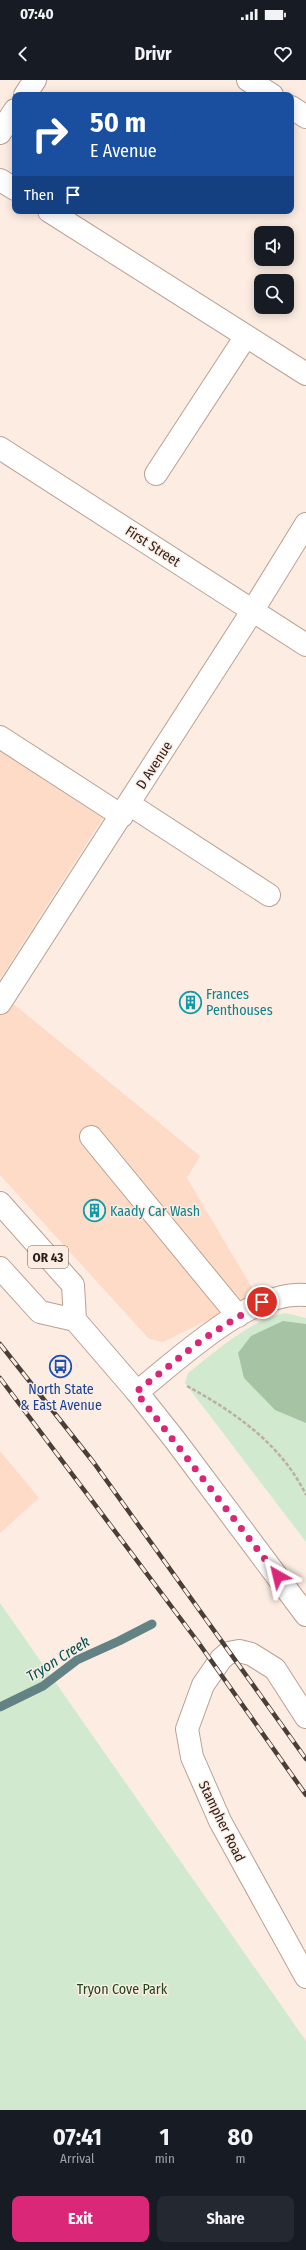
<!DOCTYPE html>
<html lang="en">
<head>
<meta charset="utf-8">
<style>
  :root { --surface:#171b24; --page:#242831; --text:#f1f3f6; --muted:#9ea1a6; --accent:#db2777 }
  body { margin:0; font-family:"Fira Sans Condensed",sans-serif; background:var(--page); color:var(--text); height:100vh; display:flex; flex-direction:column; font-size:15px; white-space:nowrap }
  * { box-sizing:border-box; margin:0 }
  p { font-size:13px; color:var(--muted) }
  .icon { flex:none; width:22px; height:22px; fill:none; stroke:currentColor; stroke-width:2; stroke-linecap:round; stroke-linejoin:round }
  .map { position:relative; height:2030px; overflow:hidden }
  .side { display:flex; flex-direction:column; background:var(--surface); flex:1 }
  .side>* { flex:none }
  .hud { position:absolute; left:12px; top:12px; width:282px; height:122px; border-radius:8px; box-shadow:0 2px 10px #0003; background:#1a4fa0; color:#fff; overflow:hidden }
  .tools { position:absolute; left:254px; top:146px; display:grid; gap:8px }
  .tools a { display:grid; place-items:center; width:40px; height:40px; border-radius:8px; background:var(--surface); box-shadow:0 2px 10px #0003; font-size:20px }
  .pin { position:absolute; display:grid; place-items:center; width:34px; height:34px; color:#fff; margin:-17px; border:2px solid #fff; border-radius:50%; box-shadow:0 1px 4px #0007 }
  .me { position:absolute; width:44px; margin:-22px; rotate:323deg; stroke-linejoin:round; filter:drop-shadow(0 0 3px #0008) }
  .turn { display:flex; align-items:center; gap:14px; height:84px; padding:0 12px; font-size:18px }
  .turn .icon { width:52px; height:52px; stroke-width:2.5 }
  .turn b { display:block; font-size:28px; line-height:34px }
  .then { display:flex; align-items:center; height:38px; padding:0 12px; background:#0003; gap:8px; font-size:15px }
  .eta { display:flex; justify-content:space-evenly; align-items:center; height:68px; text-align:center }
  .eta b { font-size:24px; font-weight:700; line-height:28px }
  .primary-button { display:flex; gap:8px; margin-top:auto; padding:8px 12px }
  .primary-button a { flex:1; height:46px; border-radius:8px; background:var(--accent); color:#fff; font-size:16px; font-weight:700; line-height:46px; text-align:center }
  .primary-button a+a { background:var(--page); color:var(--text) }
  .status { display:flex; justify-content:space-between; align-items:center; height:28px; padding:0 20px; background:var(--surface); direction:ltr }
  .status svg { height:11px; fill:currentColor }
  header { display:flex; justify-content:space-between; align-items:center; height:52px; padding:0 12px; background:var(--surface); font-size:18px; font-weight:700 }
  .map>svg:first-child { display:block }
  .built { fill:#fedbc7 }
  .green { fill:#d1eacf }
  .forest { fill:#a6c4a4 }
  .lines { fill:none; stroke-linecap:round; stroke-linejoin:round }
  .stream { stroke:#628284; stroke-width:9 }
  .minor-casing { stroke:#baa091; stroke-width:24 }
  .major-casing { stroke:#baa091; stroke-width:24 }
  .path { stroke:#bdaea6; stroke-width:2.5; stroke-dasharray:4 2; stroke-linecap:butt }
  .minor { stroke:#fff; stroke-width:22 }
  .major { stroke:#fff; stroke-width:22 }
  .rail-casing { stroke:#493e38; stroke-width:4.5 }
  .rail { stroke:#fcece2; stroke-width:3; stroke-dasharray:9; stroke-linecap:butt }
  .route { stroke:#db2777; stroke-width:7; stroke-dasharray:0 12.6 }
  .labels { text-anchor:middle; stroke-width:3; stroke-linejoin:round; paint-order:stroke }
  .shield { fill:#fcece2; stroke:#685c56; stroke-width:1 }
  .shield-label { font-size:13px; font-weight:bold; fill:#291f1a }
  .street-label { font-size:14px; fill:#291f1a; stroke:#fcece2 }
  .culture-label { font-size:14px; fill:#0d838f; stroke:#fcece2; text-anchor:start }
  .transit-label { font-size:14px; fill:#164399; stroke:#fcece2 }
  .park-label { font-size:14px; fill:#1d461b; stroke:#fcece2 }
  .water-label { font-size:15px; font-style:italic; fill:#015257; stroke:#fcece2 }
</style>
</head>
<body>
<div class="status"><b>07:40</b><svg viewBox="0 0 49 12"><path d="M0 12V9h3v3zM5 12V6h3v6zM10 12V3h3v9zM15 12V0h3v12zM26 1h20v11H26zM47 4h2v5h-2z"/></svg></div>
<header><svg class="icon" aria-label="back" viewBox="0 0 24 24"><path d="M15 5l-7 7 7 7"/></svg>Drivr<svg class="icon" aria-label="heart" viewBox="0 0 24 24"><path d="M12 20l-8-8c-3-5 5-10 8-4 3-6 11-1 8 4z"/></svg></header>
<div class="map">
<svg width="306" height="2030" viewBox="0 0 306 2030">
  <rect width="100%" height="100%" fill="#fcece2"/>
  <path class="built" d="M0 671 103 738 0 899Z
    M0 913 200 1076 187 1098 257 1216 163 1262 149 1259 0 1095Z
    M0 1371 39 1418 0 1453Z"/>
  <path class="green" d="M285 1233 306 1238V1462L185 1303 188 1293C217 1271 248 1241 285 1233Z
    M0 1523 306 1961V2030H0Z"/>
  <path class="forest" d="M283 1241 306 1244V1343L275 1330 244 1298 238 1273 251 1256Z"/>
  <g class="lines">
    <path class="stream" d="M0 1627 43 1606 77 1580 119 1561 152 1544"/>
    <defs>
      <path id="minor" d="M248 0 272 15
        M25 15 35 0
        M291 27 306 37
        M0 53 15 30
        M0 100 15 109
        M49 131 306 294
        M0 368 306 565
        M156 394 246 256
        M0 657 122 736
        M129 724 269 815
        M0 923 253 530 306 444
        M91 1057 238 1236
        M137 1312C179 1279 251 1209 306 1215
        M306 1637 275 1589 251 1574 239 1571 228 1573 221 1579 203 1605 187 1649 192 1677 220 1741 306 1897"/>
      <path id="major" d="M0 1123 73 1205 75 1240
        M0 1188 40 1232 75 1240 137 1312 175 1360 306 1535"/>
    </defs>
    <use href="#minor" class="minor-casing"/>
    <use href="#major" class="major-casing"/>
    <path class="path" d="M187 1306C235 1332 282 1365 306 1415"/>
    <use href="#minor" class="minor"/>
    <use href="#major" class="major"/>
    <defs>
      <path id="rail" d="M0 1264 94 1383 306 1679
        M0 1298 198 1562 306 1715"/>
    </defs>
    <use href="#rail" class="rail-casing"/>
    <use href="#rail" class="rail"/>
  </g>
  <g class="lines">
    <path class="route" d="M262 1222 203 1259 136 1312 278 1496"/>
  </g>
  <defs>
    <symbol id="building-ring" viewBox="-11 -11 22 22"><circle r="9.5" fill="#fcece2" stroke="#0f9aa8" stroke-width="1.5"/><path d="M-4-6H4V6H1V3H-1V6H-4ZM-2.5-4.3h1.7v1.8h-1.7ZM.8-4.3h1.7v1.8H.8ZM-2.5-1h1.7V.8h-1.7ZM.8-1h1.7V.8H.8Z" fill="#0f9aa8"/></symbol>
    <symbol id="bus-ring" viewBox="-11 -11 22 22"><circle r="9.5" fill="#fcece2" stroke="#1a4fb4" stroke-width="1.5"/><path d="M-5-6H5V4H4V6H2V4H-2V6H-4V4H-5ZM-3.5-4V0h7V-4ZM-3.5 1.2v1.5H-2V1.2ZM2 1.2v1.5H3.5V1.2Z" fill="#1a4fb4"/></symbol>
  </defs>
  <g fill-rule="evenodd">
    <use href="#building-ring" x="178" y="910" width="25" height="25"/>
    <use href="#building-ring" x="82" y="1118" width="25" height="25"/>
    <use href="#bus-ring" x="48" y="1274" width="25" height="25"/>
  </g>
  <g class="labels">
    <rect class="shield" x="28" y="1166" width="40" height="22" rx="3"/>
    <g class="shield-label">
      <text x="48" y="1182">OR 43</text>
    </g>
    <g class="street-label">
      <text transform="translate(153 466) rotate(33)" y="5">First Street</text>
      <text transform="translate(154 685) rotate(-57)" y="5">D Avenue</text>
      <text transform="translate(222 1741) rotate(64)" y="5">Stampher Road</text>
    </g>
    <g class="culture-label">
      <text x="206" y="919">Frances<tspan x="206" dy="16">Penthouses</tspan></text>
      <text x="110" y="1136">Kaady Car Wash</text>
    </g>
    <g class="transit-label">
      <text x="61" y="1314">North State<tspan x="61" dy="16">&amp; East Avenue</tspan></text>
    </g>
    <g class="park-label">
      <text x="122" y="1914">Tryon Cove Park</text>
    </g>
    <g class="water-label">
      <text transform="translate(58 1579) rotate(-32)" y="5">Tryon Creek</text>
    </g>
  </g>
</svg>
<div class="tools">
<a><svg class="icon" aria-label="sound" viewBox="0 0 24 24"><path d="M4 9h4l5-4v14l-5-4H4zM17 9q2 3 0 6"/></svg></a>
<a><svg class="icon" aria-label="search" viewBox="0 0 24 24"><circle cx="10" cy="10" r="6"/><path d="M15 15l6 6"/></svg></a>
</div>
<div class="pin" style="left:262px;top:1222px;background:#d93025"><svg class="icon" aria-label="arrive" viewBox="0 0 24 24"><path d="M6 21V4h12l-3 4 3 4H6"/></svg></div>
<svg class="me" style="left:278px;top:1496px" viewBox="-20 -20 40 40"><path d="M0-17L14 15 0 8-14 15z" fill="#db2777" stroke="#fff" stroke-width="4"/></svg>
<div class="hud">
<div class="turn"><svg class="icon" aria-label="right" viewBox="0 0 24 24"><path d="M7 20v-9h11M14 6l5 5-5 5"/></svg><div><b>50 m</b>E Avenue</div></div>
<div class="then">Then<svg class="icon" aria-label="arrive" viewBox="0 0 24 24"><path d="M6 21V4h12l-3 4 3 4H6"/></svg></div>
</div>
</div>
<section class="side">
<div class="eta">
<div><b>07:41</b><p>Arrival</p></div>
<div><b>1</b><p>min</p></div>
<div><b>80</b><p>m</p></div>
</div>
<div class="primary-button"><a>Exit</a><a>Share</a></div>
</section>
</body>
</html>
